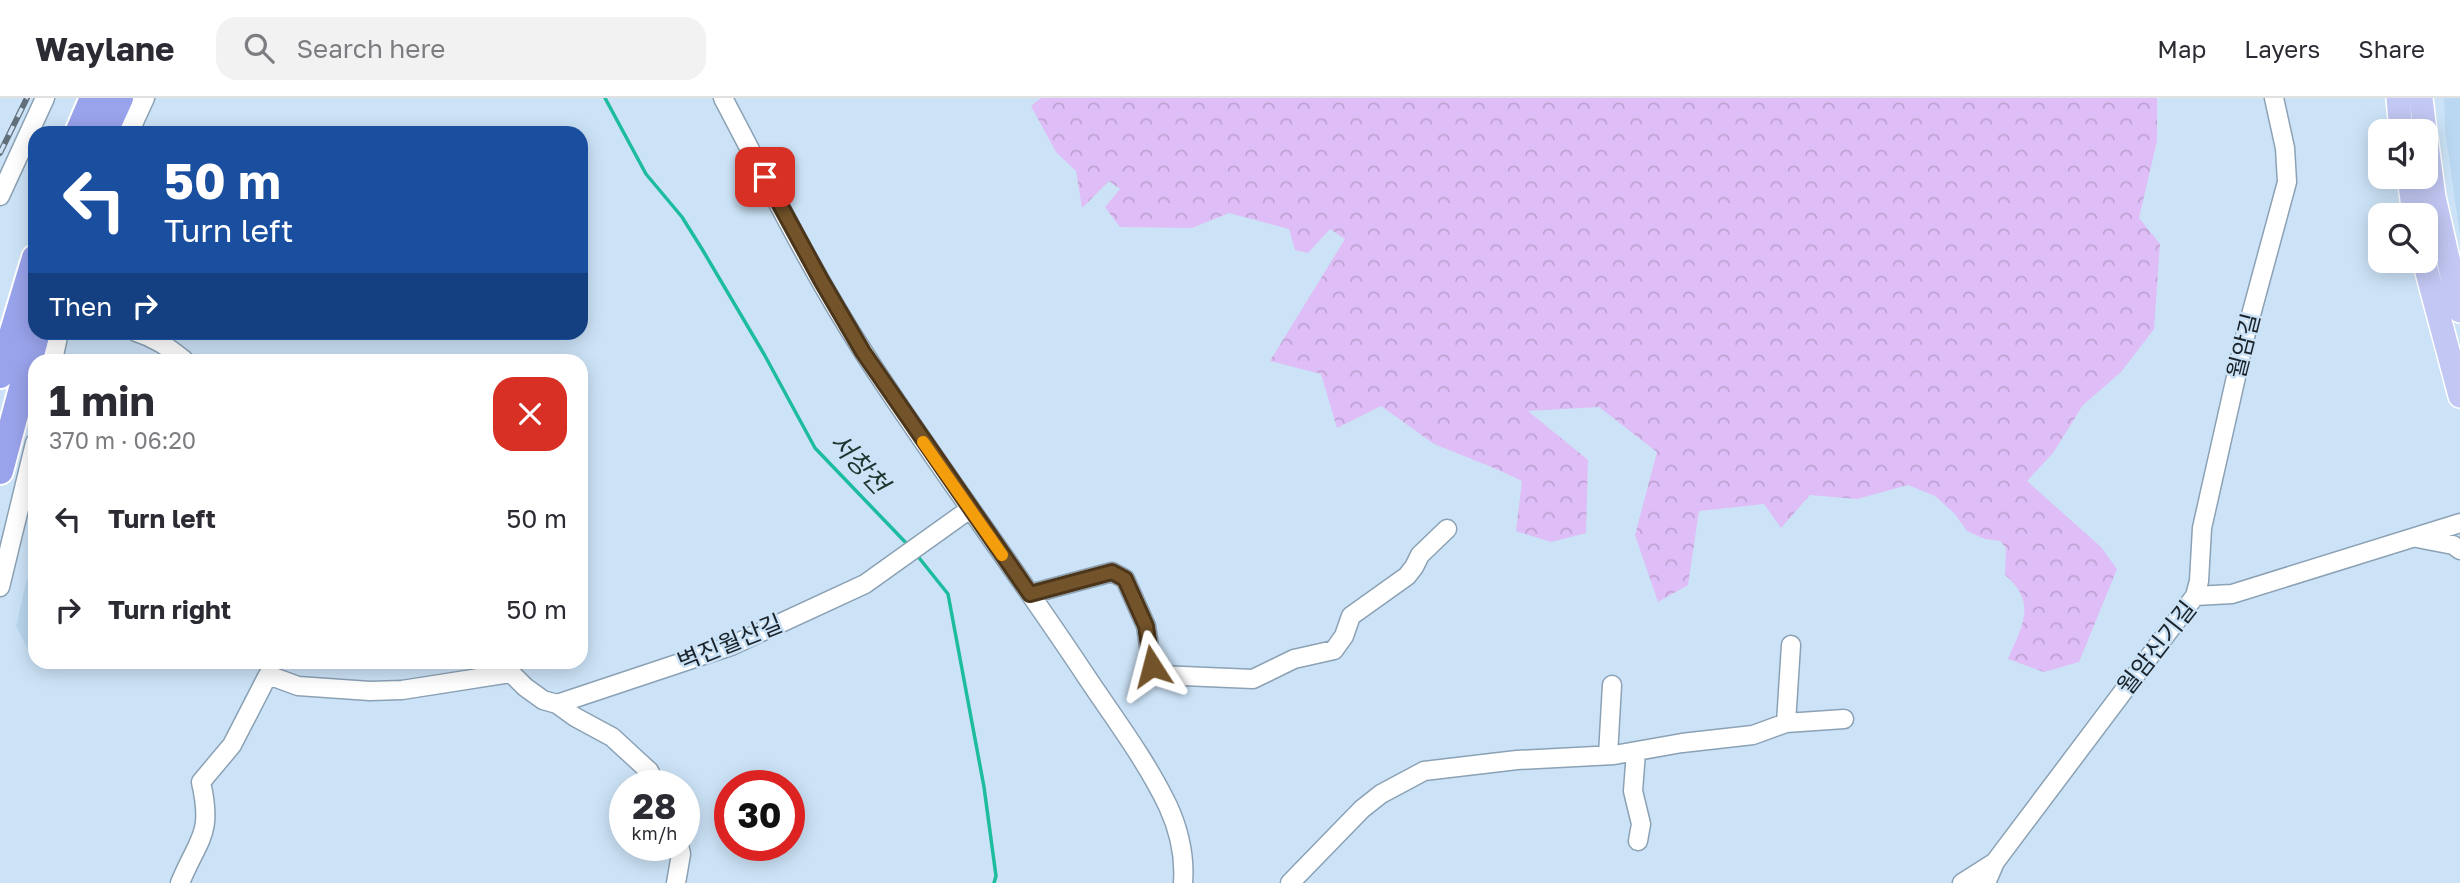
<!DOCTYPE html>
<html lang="en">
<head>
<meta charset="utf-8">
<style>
  :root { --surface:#fff; --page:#f2f2f3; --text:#2b2b33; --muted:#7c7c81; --line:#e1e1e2 }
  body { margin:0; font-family:"Golos Text","Noto Sans KR",sans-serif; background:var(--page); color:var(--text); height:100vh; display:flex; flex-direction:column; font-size:26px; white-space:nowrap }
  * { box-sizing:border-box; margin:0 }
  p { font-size:23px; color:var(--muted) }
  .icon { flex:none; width:38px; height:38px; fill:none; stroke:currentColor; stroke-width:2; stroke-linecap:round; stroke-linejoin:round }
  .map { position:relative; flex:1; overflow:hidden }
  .drawer { position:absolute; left:28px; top:256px; width:560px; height:315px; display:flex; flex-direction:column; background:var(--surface); border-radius:21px; box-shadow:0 4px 18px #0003 }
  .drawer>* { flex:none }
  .top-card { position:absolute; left:28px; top:28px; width:560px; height:214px; border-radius:21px; box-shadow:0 4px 18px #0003; background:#1a4fa0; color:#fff; overflow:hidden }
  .fabs { position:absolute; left:2368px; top:21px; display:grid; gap:14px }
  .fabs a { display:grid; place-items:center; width:70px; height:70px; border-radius:14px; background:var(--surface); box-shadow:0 4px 18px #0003; font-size:35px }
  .speed { position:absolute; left:609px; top:672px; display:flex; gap:14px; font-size:35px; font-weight:700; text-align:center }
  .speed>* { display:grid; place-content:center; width:91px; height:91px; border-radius:50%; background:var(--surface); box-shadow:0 4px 18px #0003; line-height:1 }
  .speed small { font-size:18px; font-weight:400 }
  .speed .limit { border:10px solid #d22; background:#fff; color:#111 }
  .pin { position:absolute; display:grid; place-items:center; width:60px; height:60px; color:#fff; margin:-30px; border-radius:14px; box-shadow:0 4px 10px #0006 }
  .me { position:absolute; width:77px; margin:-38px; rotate:351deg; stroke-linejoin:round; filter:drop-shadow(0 0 5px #0008) }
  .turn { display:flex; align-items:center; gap:24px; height:147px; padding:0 21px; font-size:32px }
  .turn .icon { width:91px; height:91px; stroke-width:2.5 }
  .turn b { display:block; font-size:49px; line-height:60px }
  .then { display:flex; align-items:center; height:66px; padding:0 21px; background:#0003; gap:14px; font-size:26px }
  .round { display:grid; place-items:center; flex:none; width:74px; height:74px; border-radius:21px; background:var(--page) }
  .overview { display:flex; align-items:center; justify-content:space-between; height:119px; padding:0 21px }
  h1 { font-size:42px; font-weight:700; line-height:52px }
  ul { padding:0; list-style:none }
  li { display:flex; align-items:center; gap:21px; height:91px; padding:0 21px }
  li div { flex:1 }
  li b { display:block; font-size:26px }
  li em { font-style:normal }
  header { display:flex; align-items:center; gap:42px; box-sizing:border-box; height:98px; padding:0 35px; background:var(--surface); border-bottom:2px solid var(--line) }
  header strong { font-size:33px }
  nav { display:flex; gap:38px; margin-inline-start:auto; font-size:24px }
  .search { width:490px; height:63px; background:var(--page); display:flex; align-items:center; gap:18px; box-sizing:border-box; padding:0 24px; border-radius:21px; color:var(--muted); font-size:26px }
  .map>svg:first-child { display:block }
  .built { fill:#bad8f1 }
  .forest { fill:url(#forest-crowns) }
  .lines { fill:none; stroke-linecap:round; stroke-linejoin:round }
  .stream { stroke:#1ebc9e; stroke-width:3.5 }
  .minor-casing { stroke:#8ba1b4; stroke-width:21 }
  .major-casing { stroke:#fff; stroke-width:26 }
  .highway-casing { stroke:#fff; stroke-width:30 }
  .minor { stroke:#fff; stroke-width:18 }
  .major { stroke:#c2c8f3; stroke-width:23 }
  .highway { stroke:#99a3eb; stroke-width:26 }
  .rail-casing { stroke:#616f7b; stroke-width:6 }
  .rail { stroke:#cce3f7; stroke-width:3.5; stroke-dasharray:10; stroke-linecap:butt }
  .route-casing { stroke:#4b361b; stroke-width:18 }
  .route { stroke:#735329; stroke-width:12 }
  .slow { stroke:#f59e0b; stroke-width:12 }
  .labels { text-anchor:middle; stroke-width:5; stroke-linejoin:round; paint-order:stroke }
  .street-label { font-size:24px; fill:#1a232a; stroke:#cce3f7 }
  .water-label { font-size:26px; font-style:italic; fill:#1d342e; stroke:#cce3f7 }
</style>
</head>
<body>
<header>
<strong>Waylane</strong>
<div class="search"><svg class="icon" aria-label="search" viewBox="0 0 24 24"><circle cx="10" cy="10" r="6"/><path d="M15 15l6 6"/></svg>Search here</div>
<nav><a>Map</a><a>Layers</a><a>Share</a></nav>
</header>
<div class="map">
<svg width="2460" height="785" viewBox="0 0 2460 785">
  <defs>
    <pattern id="forest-crowns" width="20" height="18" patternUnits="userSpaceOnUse" patternTransform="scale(1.75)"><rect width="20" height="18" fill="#dfbdf6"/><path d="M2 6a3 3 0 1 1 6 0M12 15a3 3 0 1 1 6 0" fill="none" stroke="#bfa2d3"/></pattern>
  </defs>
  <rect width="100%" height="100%" fill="#cce3f7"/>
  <path class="built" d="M2444 0H2460V138L2445 32Z
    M35 447V560L33 561 16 528Z"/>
  <path class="forest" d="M1041 0H2157V43L2139 120 2160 146 2154 231 2121 274 2083 307 2053 355 2027 383 2101 449 2117 471 2079 564 2044 574 2008 561C2022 527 2038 505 2005 477L2006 450 2000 443 1985 441 1967 433 1955 416 1935 398 1908 387 1857 401 1810 397 1781 430 1764 406 1699 413 1688 487 1658 504 1635 437 1657 354 1599 309 1528 313 1588 362 1586 435 1551 444 1516 433 1522 383 1494 370 1434 346 1381 308 1337 330 1321 276 1270 263 1345 141 1330 131 1308 155 1295 152 1289 131 1229 115 1192 130 1120 129 1105 109 1120 91 1109 83 1082 110 1076 73 1056 54 1031 8Z"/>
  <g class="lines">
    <path class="stream" d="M605 0 646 76 682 119 702 151 764 256 815 350 909 448
      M916 456 948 496 984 689 996 778 994 785"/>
    <defs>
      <path id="minor" d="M723 0C768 85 811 173 864 255 935 365 1014 469 1086 578 1114 620 1146 662 1168 708 1179 732 1185 759 1183 785
        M129 35 145 0
        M0 98 45 0
        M136 234C155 240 168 249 184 262
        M53 262 59 234
        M2417 440 2453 447 2460 452
        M0 489 35 345
        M1030 496 1112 474 1125 481 1146 528 1152 568 1159 577 1253 581 1294 561 1334 552 1344 538 1351 518 1407 478 1414 469 1420 457 1447 431
        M2195 498 2232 496 2460 425
        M500 564 525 589 543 602 557 606 575 619 612 639 649 673 657 688
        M557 606 731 548 865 486 970 411
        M1786 625 1791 547
        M1636 654 1633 693 1641 726 1638 743
        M1608 657 1612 587
        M180 785C199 739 213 737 201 684L232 647 268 577 298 588 370 593 402 592 511 575
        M676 785 681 756 679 747
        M1290 785 1362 711 1381 696 1424 673 1517 662 1614 657 1682 645 1753 637 1786 625 1844 621
        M1962 785 1995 764
        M1986 785 1995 764 2195 498 2199 483 2202 430 2245 239 2287 84 2285 50 2274 0"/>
      <path id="major" d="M2398 0 2401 33
        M2421 0 2425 33
        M2426 39 2434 99 2460 213
        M2409 79 2414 117
        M2424 163 2460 298"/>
      <path id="highway" d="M78 35 93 0
        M104 35 120 0
        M0 277 35 160
        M0 373 37 234"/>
    </defs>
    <use href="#minor" class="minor-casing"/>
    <use href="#major" class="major-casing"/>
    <use href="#highway" class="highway-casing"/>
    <use href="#minor" class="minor"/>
    <use href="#major" class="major"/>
    <use href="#highway" class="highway"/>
    <defs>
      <path id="rail" d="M0 55 27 0"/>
    </defs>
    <use href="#rail" class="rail-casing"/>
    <use href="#rail" class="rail"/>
  </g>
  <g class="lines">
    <defs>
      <path id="route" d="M765 79 821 182 863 254 1030 496 1112 474 1125 481 1146 528 1152 568"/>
    </defs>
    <use href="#route" class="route-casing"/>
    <use href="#route" class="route"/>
    <path class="slow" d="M923 344 1002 457"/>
  </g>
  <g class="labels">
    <g class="street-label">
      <text transform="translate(2244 248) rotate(-76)" y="8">월암길</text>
      <text transform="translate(730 545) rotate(-22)" y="8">벽진월산길</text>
      <text transform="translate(2157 550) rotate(-52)" y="8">월암신기길</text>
    </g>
    <g class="water-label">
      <text transform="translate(859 365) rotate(47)" y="9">서창천</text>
    </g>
  </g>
</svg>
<div class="fabs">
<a><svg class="icon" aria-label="sound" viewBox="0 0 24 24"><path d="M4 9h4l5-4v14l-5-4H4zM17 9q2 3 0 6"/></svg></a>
<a><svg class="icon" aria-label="search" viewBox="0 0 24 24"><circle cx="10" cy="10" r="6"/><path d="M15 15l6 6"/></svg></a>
</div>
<div class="speed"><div>28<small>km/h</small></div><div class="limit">30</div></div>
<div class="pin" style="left:765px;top:79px;background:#d93025"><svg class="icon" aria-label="arrive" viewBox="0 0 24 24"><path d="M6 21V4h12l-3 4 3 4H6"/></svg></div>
<svg class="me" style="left:1152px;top:568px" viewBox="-20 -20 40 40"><path d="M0-17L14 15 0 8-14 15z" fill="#735329" stroke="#fff" stroke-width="4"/></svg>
<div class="top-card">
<div class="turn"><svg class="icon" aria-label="left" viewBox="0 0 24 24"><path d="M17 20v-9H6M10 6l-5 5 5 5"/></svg><div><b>50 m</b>Turn left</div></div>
<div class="then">Then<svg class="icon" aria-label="right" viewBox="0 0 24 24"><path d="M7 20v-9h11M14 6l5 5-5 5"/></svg></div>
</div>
<section class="drawer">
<div class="overview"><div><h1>1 min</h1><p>370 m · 06:20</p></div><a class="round" style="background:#d93025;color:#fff"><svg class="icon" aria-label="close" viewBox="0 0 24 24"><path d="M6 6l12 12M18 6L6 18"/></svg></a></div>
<ul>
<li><svg class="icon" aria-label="left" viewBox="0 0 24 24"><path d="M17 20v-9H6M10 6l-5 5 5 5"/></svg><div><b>Turn left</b></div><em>50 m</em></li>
<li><svg class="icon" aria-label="right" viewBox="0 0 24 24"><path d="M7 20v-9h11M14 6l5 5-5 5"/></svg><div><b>Turn right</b></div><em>50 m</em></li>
</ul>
</section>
</div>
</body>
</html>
